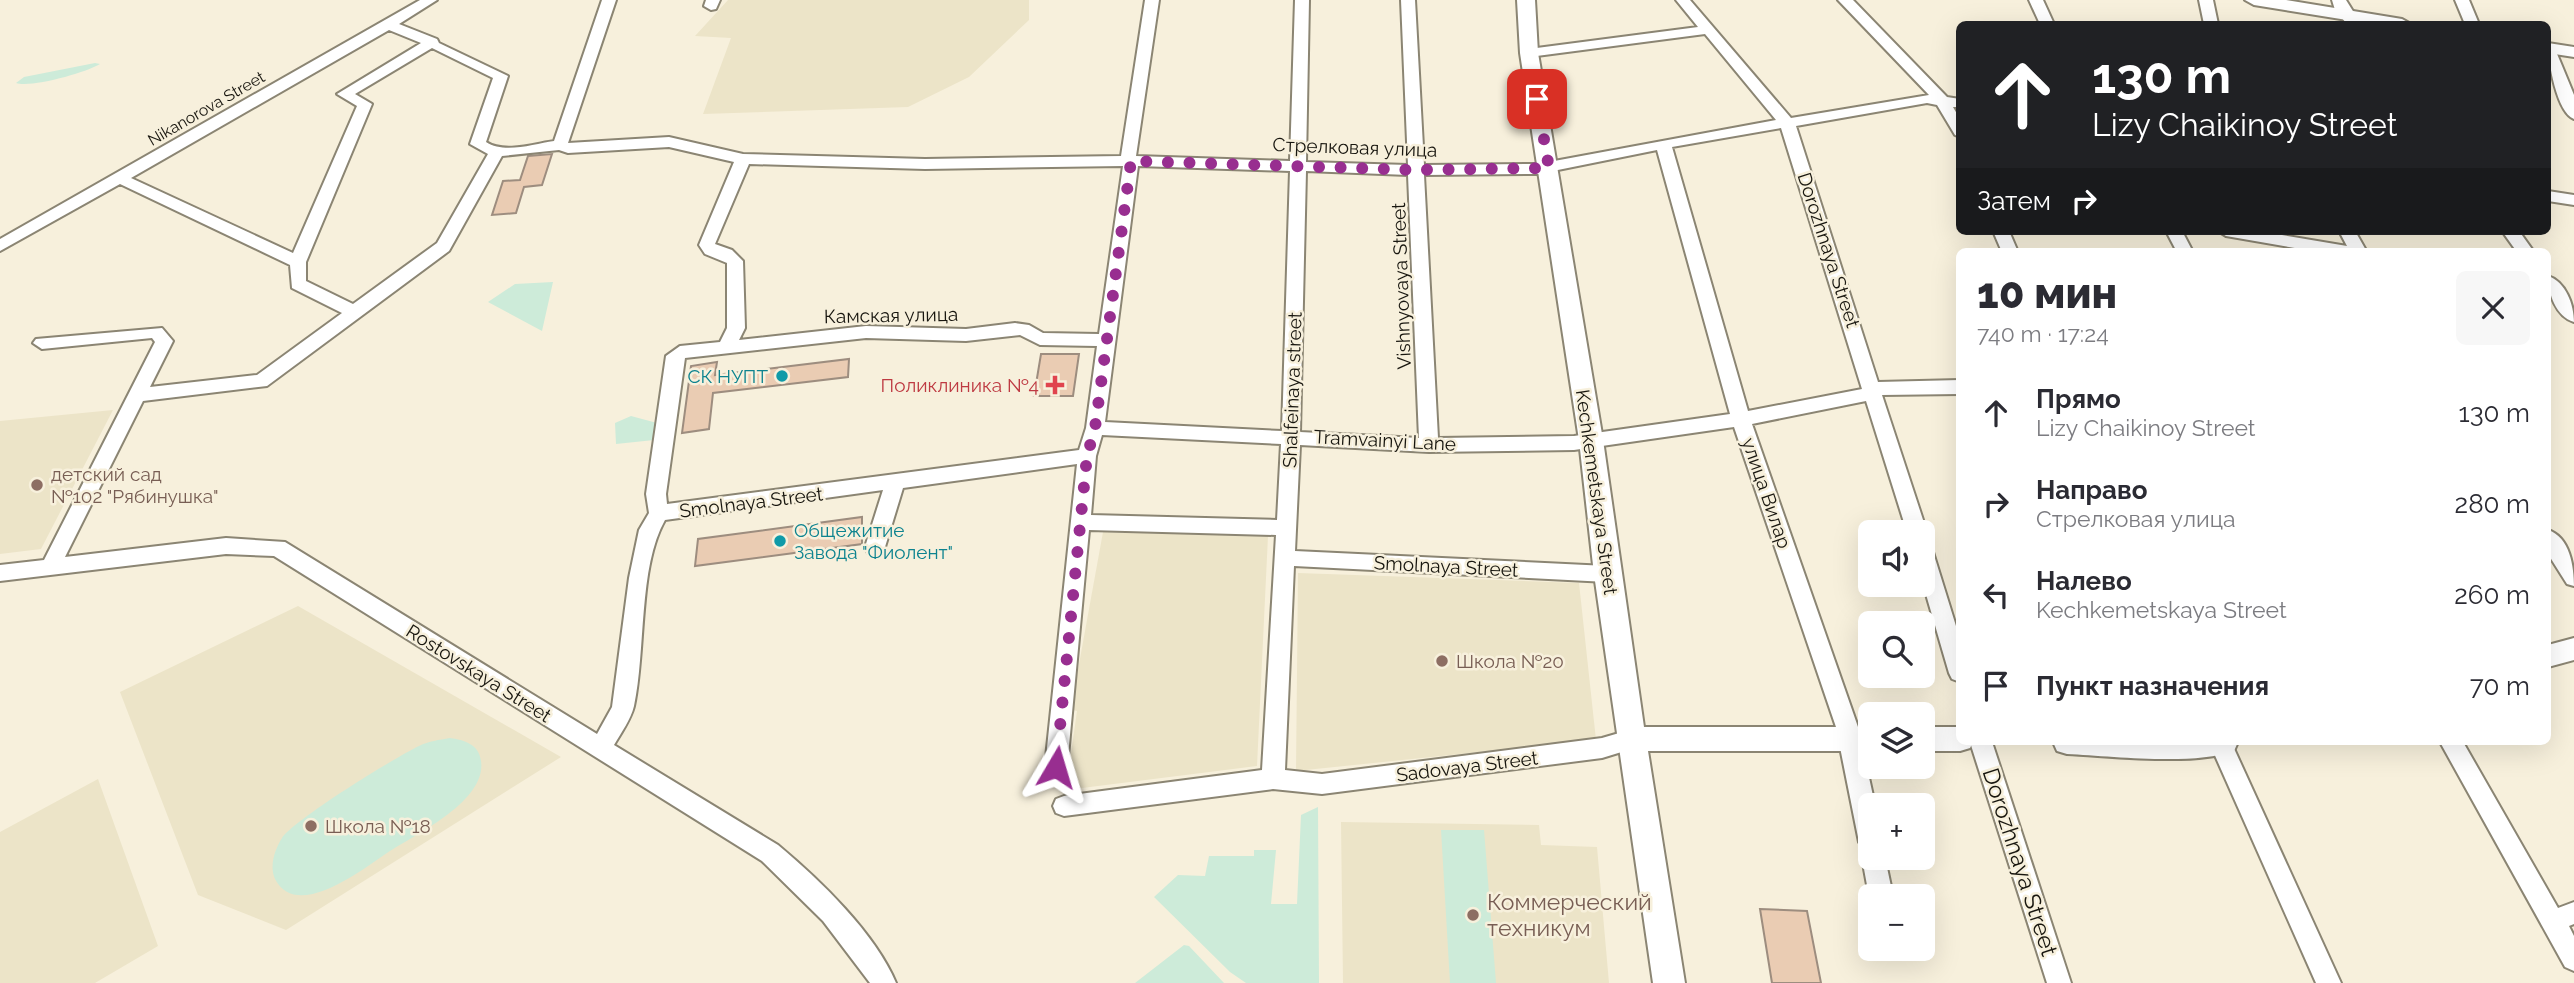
<!DOCTYPE html>
<html lang="ru">
<head>
<meta charset="utf-8">
<style>
  :root { --surface:#fff; --page:#f7f7f7; --text:#2b2b33; --muted:#7c7c81 }
  body { margin:0; font-family:Raleway,sans-serif; background:var(--page); color:var(--text); height:100vh; display:flex; flex-direction:column; font-size:26px; white-space:nowrap }
  * { box-sizing:border-box; margin:0 }
  p { font-size:23px; color:var(--muted) }
  .icon { flex:none; width:38px; height:38px; fill:none; stroke:currentColor; stroke-width:2; stroke-linecap:round; stroke-linejoin:round }
  .map { position:relative; flex:1; overflow:hidden }
  .panel { position:absolute; left:1956px; top:248px; width:595px; height:497px; display:flex; flex-direction:column; background:var(--surface); border-radius:10px; box-shadow:0 7px 28px #0002 }
  .panel>* { flex:none }
  .banner { position:absolute; left:1956px; top:21px; width:595px; height:214px; border-radius:10px; box-shadow:0 7px 28px #0002; background:#202124; color:#fff; overflow:hidden }
  .controls { position:absolute; left:1858px; top:520px; display:grid; gap:14px }
  .controls a { display:grid; place-items:center; width:77px; height:77px; border-radius:10px; background:var(--surface); box-shadow:0 7px 28px #0002; font-size:35px }
  .pin { position:absolute; display:grid; place-items:center; width:60px; height:60px; color:#fff; margin:-30px; border-radius:14px; box-shadow:0 4px 10px #0006 }
  .me { position:absolute; width:77px; margin:-38px; rotate:7deg; stroke-linejoin:round; filter:drop-shadow(0 0 5px #0008) }
  .turn { display:flex; align-items:center; gap:24px; height:147px; padding:0 21px; font-size:32px }
  .turn .icon { width:91px; height:91px; stroke-width:2.5 }
  .turn b { display:block; font-size:49px; line-height:60px }
  .then { display:flex; align-items:center; height:66px; padding:0 21px; background:#0003; gap:14px; font-size:26px }
  .round { display:grid; place-items:center; flex:none; width:74px; height:74px; border-radius:10px; background:var(--page) }
  .overview { display:flex; align-items:center; justify-content:space-between; height:119px; padding:0 21px }
  h1 { font-size:42px; font-weight:800; line-height:52px }
  ul { padding:0; list-style:none }
  li { display:flex; align-items:center; gap:21px; height:91px; padding:0 21px }
  li div { flex:1 }
  li b { display:block; font-size:26px }
  li em { font-style:normal }
  .map>svg:first-child { display:block }
  .built { fill:#ece4c8 }
  .green { fill:#cdebd9 }
  .building { fill:#eaccb3; stroke:#9d8d7f; stroke-width:2 }
  .lines { fill:none; stroke-linecap:round; stroke-linejoin:round }
  .minor-casing { stroke:#8b8573; stroke-width:4 }
  .major-casing { stroke:#8b8573; stroke-width:4 }
  .minor { fill:#fff; fill-rule:evenodd }
  .major { fill:#fff; fill-rule:evenodd }
  .route { stroke:#982e90; stroke-width:12; stroke-dasharray:0 21.6 }
  .culture-dot { fill:#0f9aa8; stroke:#f7f0dc; stroke-width:2.5 }
  .health-dot { fill:#e0444e; stroke:#f7f0dc; stroke-width:2.5 }
  .education-dot { fill:#8d6e63; stroke:#f7f0dc; stroke-width:2.5 }
  .labels { text-anchor:middle; stroke-width:5; stroke-linejoin:round; paint-order:stroke }
  .far-street-label { font-size:16px; fill:#18160f; stroke:#f7f0dc }
  .street-label { font-size:19px; fill:#18160f; stroke:#f7f0dc }
  .culture-label { font-size:19px; fill:#0d838f; stroke:#f7f0dc; text-anchor:end }
  .health-label { font-size:19px; fill:#be3a42; stroke:#f7f0dc; text-anchor:end }
  .education-label { font-size:19px; fill:#785e54; stroke:#f7f0dc; text-anchor:start }
  .near-street-label { font-size:23px; fill:#18160f; stroke:#f7f0dc }
  .near-education-label { font-size:23px; fill:#785e54; stroke:#f7f0dc; text-anchor:start }
</style>
</head>
<body>
<div class="map">
<svg width="2574" height="983" viewBox="0 0 2574 983">
  <rect width="100%" height="100%" fill="#f7f0dc"/>
  <path class="built" d="M728 0H1029V20L969 77 908 107 703 114 731 38 695 36Z
    M113 410 41 549 0 554V421Z
    M1103 532 1268 536 1257 766 1066 790 1077 711 1073 710 1077 675Z
    M1298 573 1579 583 1596 740 1296 771Z
    M298 606 561 757 286 930 198 895 120 692Z
    M98 779 158 946 95 983H0V832Z
    M1341 822 1539 825 1541 845 1597 847 1609 983H1343Z"/>
  <path class="green" d="M95 63 100 64C85 73 31 88 16 83L24 77Z
    M553 282 542 331 488 302 515 284Z
    M631 416 657 423 654 440 616 444 615 423Z
    M450 738C464 740 479 744 481 761 487 801 416 834 387 853 364 868 297 922 275 879 269 866 275 849 282 838 295 819 394 758 419 746 429 741 439 740 450 738Z
    M1318 807 1319 983H1246L1230 972 1154 897 1178 875 1205 876 1209 856H1254V850H1276L1271 904H1297L1301 815Z
    M1441 830H1484L1496 983H1450Z
    M1184 945 1189 946 1224 983H1135Z"/>
  <path class="building" d="M552 154 542 185 524 187 516 213 492 215 503 181 520 180 528 156Z
    M1041 354H1079L1073 396H1034Z
    M849 359 848 377 713 393 709 429 682 433 691 366 717 362 715 375Z
    M862 517V544L695 566 698 539Z
    M1760 909 1807 911 1821 983H1772Z"/>
  <g class="lines">
    <defs>
      <path id="minor" d="M420 0H437L399 24 437 39 439 43 508 76 486 142C504 154 534 144 554 141L602 0H616L568 143 669 137 743 154 925 159 1121 156 1145 0H1159L1136 156 1290 161 1295 0H1309L1306 162 1408 165 1401 0H1415L1424 165 1538 164 1776 120 1705 34 1529 57 1522 53 1529 49 1698 27 1676 0H1690L1791 118 1929 95 1838 0H1853L1947 97 1960 99V107H1953L1960 119V137L1955 135 1937 105 1927 103 1796 126 1878 382 1960 380V394L1882 395 1927 532 1924 537 1923 532H1907L1866 401 1752 424 1858 727 1875 805H1871V858H1885L1893 896H1871V900L1869 896 1862 858 1866 851 1859 842 1836 727 1734 427 1574 450 1429 452 1300 445 1295 551 1607 566 1614 568 1617 574 1614 580 1607 582 1294 566 1285 770 1322 774 1602 738 1633 729 1641 732 1644 739 1641 746 1602 758 1322 794 1273 789 1064 816 1056 813 1053 806 1056 799 1064 796 1262 770 1276 535 1089 530 1067 767 1064 774 1056 777 1048 774 1045 767 1077 464 903 488 885 547 882 553H868L865 547 883 490 665 520C638 567 646 652 634 706 631 719 621 733 614 745L778 845C820 880 875 933 896 983H870L823 921 762 861 274 556 226 554 0 581V565L44 560 155 342 152 338 42 349 33 343 36 339 162 328 173 341 150 387 257 375 342 313 292 288 290 265 120 184 0 251V239ZM389 30 421 43 337 94 357 106 293 253 131 178ZM432 48 493 78 470 144 488 154 437 243 353 304 306 281V262L372 104 355 94ZM1781 128 1862 389 1748 411 1672 147ZM669 147 734 162 699 245 705 254 727 263V328L720 342 680 346 666 356 646 494 649 513 639 530 629 578 612 707 597 734 285 542 226 538 65 557 143 401 267 386 449 251 502 156 559 150 568 153ZM1657 150 1730 414 1574 436 1438 438 1424 175 1538 174ZM749 164 925 169 1123 166 1099 334 1043 333 1029 325 1015 323 966 329 866 326 739 340 745 328 743 261 732 250 715 244ZM1138 166 1290 171 1282 431 1105 422ZM1306 171 1408 175 1419 438 1300 432ZM1020 335 1040 345 1097 346 1086 428 1079 450 667 504 666 494 685 358 866 338 966 341ZM1102 435 1281 444 1277 520 1091 515 1096 456Z
        M706 0H720L716 9 711 10 704 6Z
        M2029 0H2043L2054 24H2040Z
        M2199 0H2213L2218 24H2204Z
        M2332 0H2346L2361 24H2347L2335 10Z
        M2455 0H2469L2479 24H2465Z
        M2548 45 2555 49 2574 95V119C2557 113 2548 61 2548 45Z
        M2548 191 2574 195V205L2548 201Z
        M1993 231H2009L2018 252H2002Z
        M2166 231H2182L2193 252H2177Z
        M2218 231H2258L2347 246 2339 231H2355L2367 252H2318L2226 236Z
        M2502 231H2519L2534 252H2517Z
        M2548 276C2566 282 2574 305 2574 322 2556 317 2548 293 2548 276Z
        M2548 530C2570 537 2574 567 2574 586L2567 584 2548 554Z
        M1923 544 1930 546 1933 552 1960 639V682L1952 679 1949 673 1923 584Z
        M1970 742H1992L2071 983H2047Z
        M2209 742H2231L2341 983H2316Z
        M2440 742H2463L2558 908 2574 902V924L2569 926 2574 936V971L2565 967Z"/>
      <path id="major" d="M1517 0H1535L1538 53 1603 440 1644 727H1871V751H1648L1685 983H1653L1594 574 1579 440 1520 53Z
        M2245 0H2286L2402 19 2411 24H2372L2254 5Z
        M2548 43 2574 47V57L2548 53Z
        M2574 638V660L2548 667V645Z
        M1923 727H1960V742H1973L1970 748 1960 751H1923Z
        M2053 742H2238L2234 751C2193 766 2112 756 2067 754L2057 751Z"/>
    </defs>
    <use href="#minor" class="minor-casing"/>
    <use href="#major" class="major-casing"/>
    <use href="#minor" class="minor"/>
    <use href="#major" class="major"/>
  </g>
  <g class="lines">
    <path class="route" d="M1056 767 1087 456 1095 428 1131 161 1417 170 1549 168 1537 99"/>
  </g>
  <g class="culture-dot">
    <circle cx="782" cy="376" r="7"/>
    <circle cx="780" cy="541" r="7"/>
  </g>
  <path class="health-dot" d="M1051.5 374.5h7v7h7v7h-7v7h-7v-7h-7v-7h7z"/>
  <g class="education-dot">
    <circle cx="37" cy="485" r="7"/>
    <circle cx="1442" cy="661" r="7"/>
    <circle cx="311" cy="826" r="7"/>
    <circle cx="1473" cy="915" r="7"/>
  </g>
  <g class="labels">
    <g class="far-street-label">
      <text transform="translate(206 108) rotate(-30)" y="6">Nikanorova Street</text>
    </g>
    <g class="street-label">
      <text transform="translate(1355 147) rotate(2)" y="7">Стрелковая улица</text>
      <text transform="translate(1829 250) rotate(72)" y="7">Dorozhnaya Street</text>
      <text transform="translate(1401 286) rotate(-92)" y="7">Vishnyovaya Street</text>
      <text transform="translate(891 315) rotate(-1)" y="7">Камская улица</text>
      <text transform="translate(1292 390) rotate(-88)" y="7">Shalfeinaya street</text>
      <text transform="translate(1385 440) rotate(3)" y="7">Tramvainyi Lane</text>
      <text transform="translate(1597 492) rotate(82)" y="7">Kechkemetskaya Street</text>
      <text transform="translate(1767 493) rotate(71)" y="7">улица Вилар</text>
      <text transform="translate(751 502) rotate(-7)" y="7">Smolnaya Street</text>
      <text transform="translate(1446 566) rotate(3)" y="7">Smolnaya Street</text>
      <text transform="translate(479 673) rotate(32)" y="7">Rostovskaya Street</text>
      <text transform="translate(1467 766) rotate(-7)" y="7">Sadovaya Street</text>
    </g>
    <g class="culture-label">
      <text x="768" y="383">СК НУПТ</text>
      <text x="794" y="537" text-anchor="start">Общежитие<tspan x="794" dy="22">Завода "Фиолент"</tspan></text>
    </g>
    <g class="health-label">
      <text x="1039" y="392">Поликлиника №4</text>
    </g>
    <g class="education-label">
      <text x="51" y="481">детский сад<tspan x="51" dy="22">№102 "Рябинушка"</tspan></text>
      <text x="1456" y="668">Школа №20</text>
      <text x="325" y="833">Школа №18</text>
    </g>
    <g class="near-street-label">
      <text transform="translate(2020 862) rotate(72)" y="8">Dorozhnaya Street</text>
    </g>
    <g class="near-education-label">
      <text x="1487" y="910">Коммерческий<tspan x="1487" dy="26">техникум</tspan></text>
    </g>
  </g>
</svg>
<div class="controls">
<a><svg class="icon" aria-label="sound" viewBox="0 0 24 24"><path d="M4 9h4l5-4v14l-5-4H4zM17 9q2 3 0 6"/></svg></a>
<a><svg class="icon" aria-label="search" viewBox="0 0 24 24"><circle cx="10" cy="10" r="6"/><path d="M15 15l6 6"/></svg></a>
<a><svg class="icon" aria-label="layers" viewBox="0 0 24 24"><path d="M12 4l9 5-9 5-9-5zM3 14l9 5 9-5"/></svg></a>
<a>+</a>
<a>−</a>
</div>
<div class="pin" style="left:1537px;top:99px;background:#d93025"><svg class="icon" aria-label="arrive" viewBox="0 0 24 24"><path d="M6 21V4h12l-3 4 3 4H6"/></svg></div>
<svg class="me" style="left:1056px;top:767px" viewBox="-20 -20 40 40"><path d="M0-17L14 15 0 8-14 15z" fill="#982e90" stroke="#fff" stroke-width="4"/></svg>
<div class="banner">
<div class="turn"><svg class="icon" aria-label="ahead" viewBox="0 0 24 24"><path d="M12 20V5M6 11l6-6 6 6"/></svg><div><b>130 m</b>Lizy Chaikinoy Street</div></div>
<div class="then">Затем<svg class="icon" aria-label="right" viewBox="0 0 24 24"><path d="M7 20v-9h11M14 6l5 5-5 5"/></svg></div>
</div>
<section class="panel">
<div class="overview"><div><h1>10 мин</h1><p>740 m · 17:24</p></div><a class="round"><svg class="icon" aria-label="close" viewBox="0 0 24 24"><path d="M6 6l12 12M18 6L6 18"/></svg></a></div>
<ul>
<li><svg class="icon" aria-label="ahead" viewBox="0 0 24 24"><path d="M12 20V5M6 11l6-6 6 6"/></svg><div><b>Прямо</b><p>Lizy Chaikinoy Street</p></div><em>130 m</em></li>
<li><svg class="icon" aria-label="right" viewBox="0 0 24 24"><path d="M7 20v-9h11M14 6l5 5-5 5"/></svg><div><b>Направо</b><p>Стрелковая улица</p></div><em>280 m</em></li>
<li><svg class="icon" aria-label="left" viewBox="0 0 24 24"><path d="M17 20v-9H6M10 6l-5 5 5 5"/></svg><div><b>Налево</b><p>Kechkemetskaya Street</p></div><em>260 m</em></li>
<li><svg class="icon" aria-label="arrive" viewBox="0 0 24 24"><path d="M6 21V4h12l-3 4 3 4H6"/></svg><div><b>Пункт назначения</b></div><em>70 m</em></li>
</ul>
</section>
</div>
</body>
</html>
